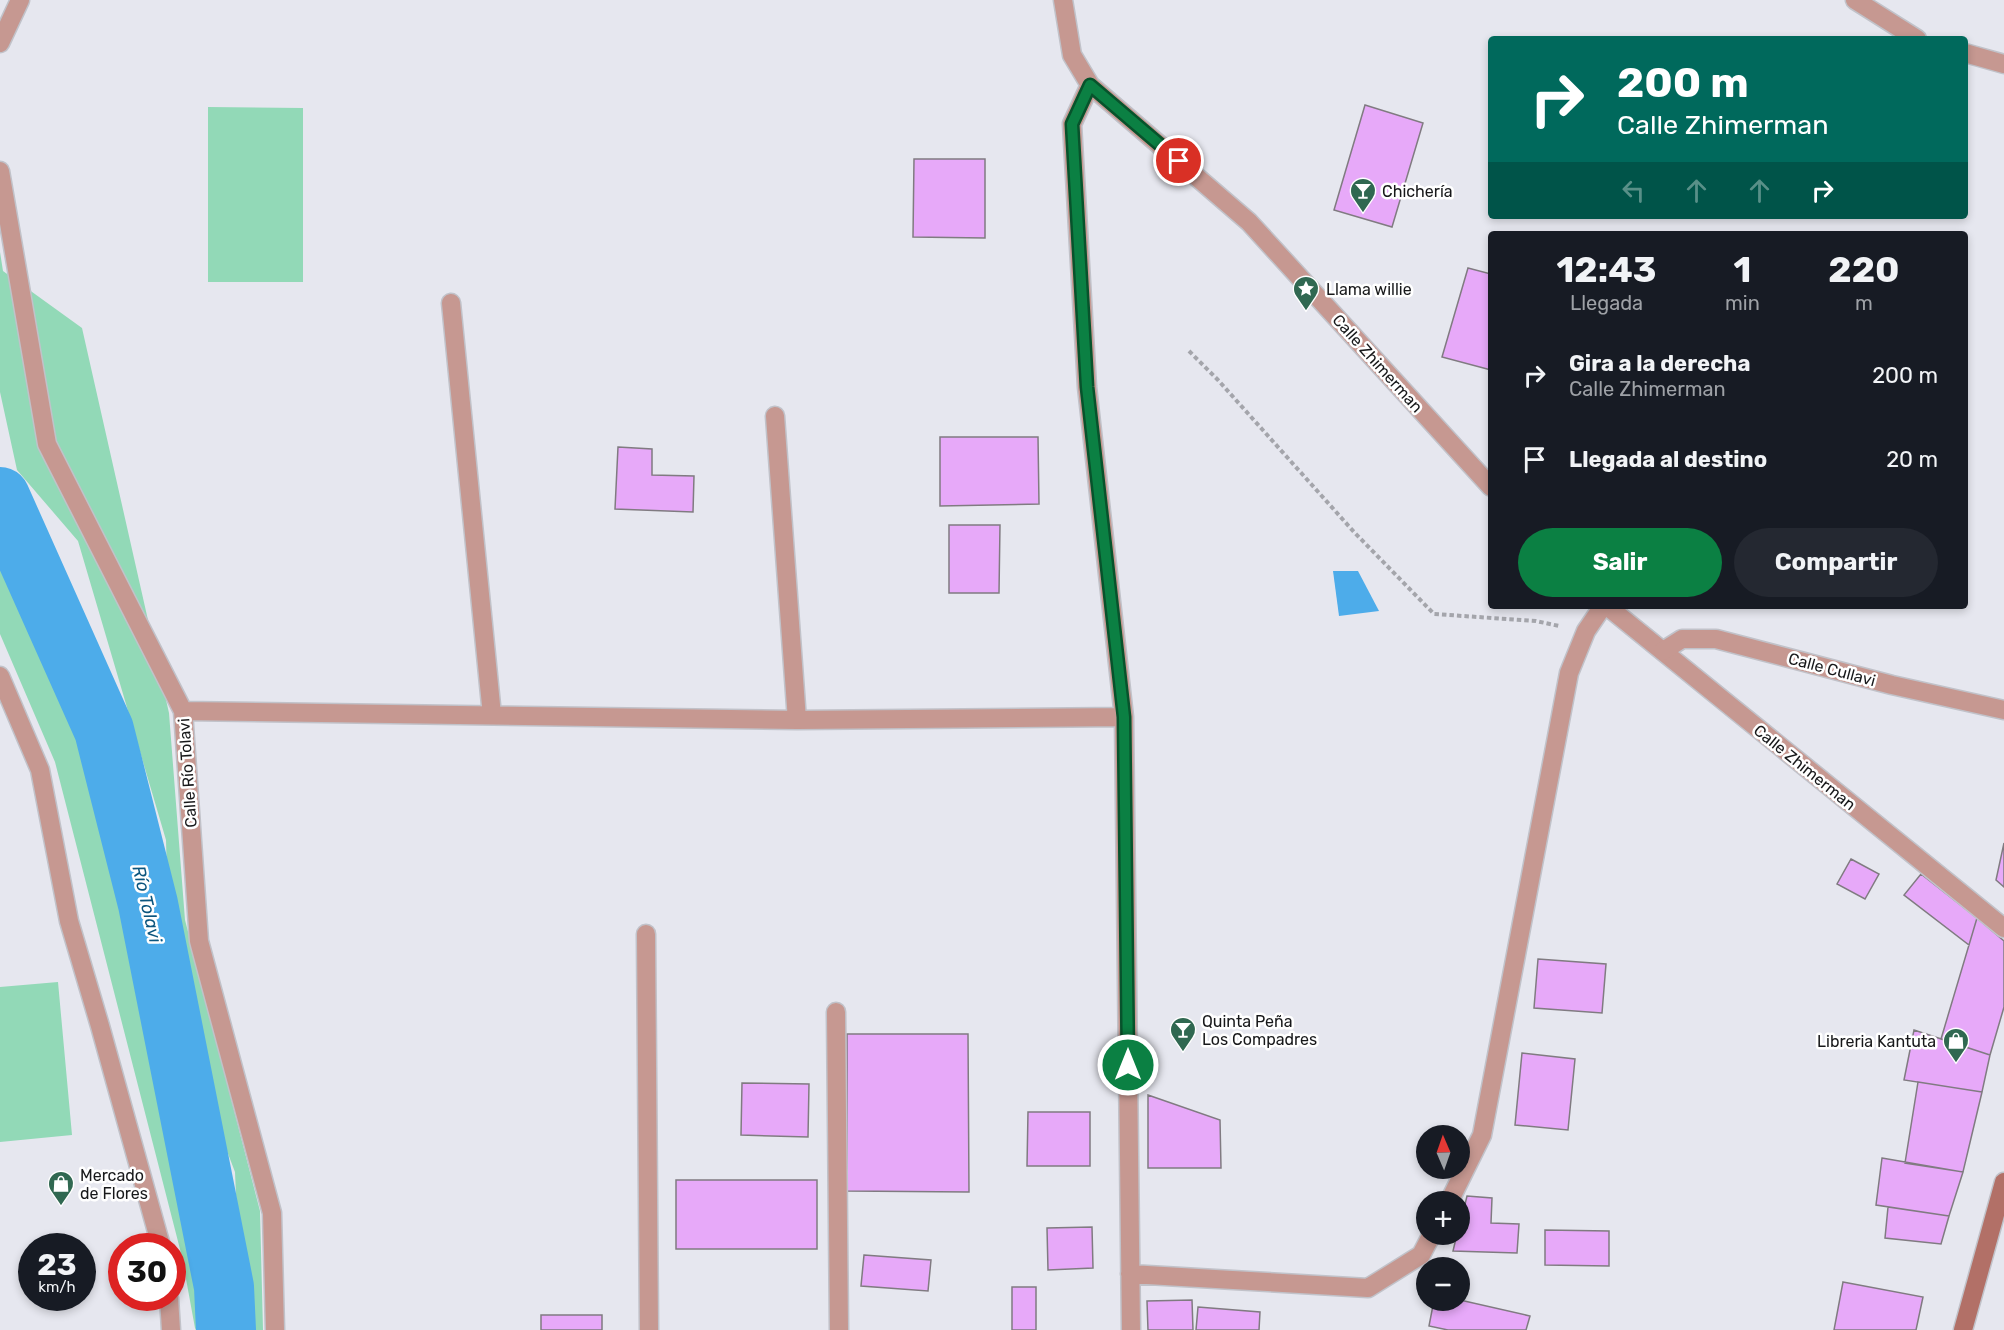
<!DOCTYPE html>
<html lang="es">
<head>
<meta charset="utf-8">
<style>
  :root { --surface:#171b24; --page:#242831; --text:#f1f3f6; --muted:#9ea1a6; --accent:#0b8043 }
  body { margin:0; font-family:Rubik,sans-serif; background:var(--page); color:var(--text); height:100vh; display:flex; flex-direction:column; font-size:22px; white-space:nowrap }
  * { box-sizing:border-box; margin:0 }
  p { font-size:20px; color:var(--muted) }
  .icon { flex:none; width:33px; height:33px; fill:none; stroke:currentColor; stroke-width:2; stroke-linecap:round; stroke-linejoin:round }
  .map { position:relative; flex:1; overflow:hidden }
  .sheet { position:absolute; left:1488px; top:231px; width:480px; height:378px; display:flex; flex-direction:column; background:var(--surface); border-radius:6px; box-shadow:0 3px 9px #0003 }
  .sheet>* { flex:none }
  .banner { position:absolute; left:1488px; top:36px; width:480px; height:183px; border-radius:6px; box-shadow:0 3px 9px #0003; background:#00695c; color:#fff; overflow:hidden }
  .needle { width:39px; rotate:358deg }
  .tools { position:absolute; left:1416px; top:1125px; display:grid; gap:12px }
  .tools a { display:grid; place-items:center; width:54px; height:54px; border-radius:50%; background:var(--surface); box-shadow:0 3px 9px #0003; font-size:30px }
  .speed { position:absolute; left:18px; top:1233px; display:flex; gap:12px; font-size:30px; font-weight:700; text-align:center }
  .speed>* { display:grid; place-content:center; width:78px; height:78px; border-radius:50%; background:var(--surface); box-shadow:0 3px 9px #0003; line-height:1 }
  .speed small { font-size:15px; font-weight:400 }
  .speed .limit { border:9px solid #d22; background:#fff; color:#111 }
  .pin { position:absolute; display:grid; place-items:center; width:51px; height:51px; color:#fff; margin:-26px; border:3px solid #fff; border-radius:50%; box-shadow:0 2px 6px #0007 }
  .me { position:absolute; width:66px; margin:-33px; rotate:0deg; stroke-linejoin:round; filter:drop-shadow(0 0 4px #0008) }
  .turn { display:flex; align-items:center; gap:21px; height:126px; padding:0 30px; font-size:27px }
  .turn .icon { width:78px; height:78px; stroke-width:2.5 }
  .turn b { display:block; font-size:42px; line-height:51px }
  .lanes { display:flex; align-items:center; height:57px; padding:0 30px; background:#0003; justify-content:center; gap:30px; direction:ltr }
  .lanes .off { opacity:.35 }
  .eta { display:flex; justify-content:space-evenly; align-items:center; height:102px; text-align:center }
  .eta b { font-size:36px; font-weight:700; line-height:42px }
  .button { display:flex; gap:12px; margin-top:auto; padding:12px 30px }
  .button a { flex:1; height:69px; border-radius:36px; background:var(--accent); color:#fff; font-size:24px; font-weight:700; line-height:69px; text-align:center }
  .button a+a { background:var(--page); color:var(--text) }
  ul { padding:0; list-style:none }
  li { display:flex; align-items:center; gap:18px; height:84px; padding:0 30px }
  li div { flex:1 }
  li b { display:block; font-size:22px }
  li em { font-style:normal }
  .map>svg:first-child { display:block }
  .green { fill:#92d9b7 }
  .water { fill:#4dacea }
  .lines { fill:none; stroke-linecap:round; stroke-linejoin:round }
  .river { stroke:#4dacea; stroke-width:60 }
  .building { fill:#e7a9f9; stroke:#807b81; stroke-width:1.5 }
  .service-casing { stroke:#c1c2c9; stroke-width:21 }
  .minor-casing { stroke:#c1c2c9; stroke-width:21 }
  .secondary-casing { stroke:#c1c2c9; stroke-width:21 }
  .path { stroke:#a4a5ab; stroke-width:4; stroke-dasharray:4.5 3; stroke-linecap:butt }
  .service { stroke:#c69891; stroke-width:18 }
  .minor { stroke:#c69891; stroke-width:18 }
  .secondary { stroke:#b27067; stroke-width:18 }
  .route-casing { stroke:#07532c; stroke-width:15 }
  .route { stroke:#0b8043; stroke-width:10 }
  .labels { text-anchor:middle; stroke-width:5; stroke-linejoin:round; paint-order:stroke }
  .poi-label { font-size:16px; fill:#17181a; stroke:#fff; text-anchor:start }
  .street-label { font-size:16px; fill:#17181a; stroke:#fff }
  .water-label { font-size:18px; font-style:italic; fill:#0b557e; stroke:#fff }
</style>
</head>
<body>
<div class="map">
<svg width="2004" height="1330" viewBox="0 0 2004 1330">
  <rect width="100%" height="100%" fill="#e6e7ef"/>
  <path class="green" d="M208 107 303 108V282H208Z
    M0 252 3 271 82 328 169 713 185 920 260 1211 263 1330H242L235 1172 193 1062 168 915 166 840 78 541 17 470 0 392Z
    M0 552 20 587 92 732 211 1284 212 1330H196L195 1328 182 1257 55 762 0 634Z
    M58 982 72 1135 0 1142V987Z"/>
  <path class="water" d="M1333 571H1358L1379 611 1339 616Z"/>
  <g class="lines">
    <path class="river" d="M0 497 104 730 148 904 224 1287 226 1330"/>
  </g>
  <path class="building" d="M1365 105 1423 123 1392 227 1334 210Z
    M914 159H985V238L913 237Z
    M1468 268 1491 274V370L1442 357Z
    M940 437H1038L1039 504 940 506Z
    M618 447 652 449V475L694 476 693 512 615 509Z
    M949 525H1000L999 593H949Z
    M2004 843V887L1996 880Z
    M1851 859 1879 874 1865 899 1837 884Z
    M1921 874 1977 918 1969 945 1904 895Z
    M1977 918 2004 941V1007L1990 1055 1941 1039Z
    M1538 959 1606 964 1602 1013 1534 1008Z
    M1914 1030 1990 1055 1982 1092 1904 1080Z
    M847 1034H968L969 1192 847 1191Z
    M1522 1053 1575 1059 1568 1130 1515 1125Z
    M1918 1082 1982 1092 1963 1172 1905 1163Z
    M742 1083 809 1084 808 1137 741 1135Z
    M1148 1095 1220 1120 1221 1168H1148Z
    M1028 1112H1090V1166H1027Z
    M1882 1158 1963 1172 1949 1216 1876 1205Z
    M676 1180H817V1249H676Z
    M1467 1196 1492 1198 1491 1223 1519 1224 1517 1253 1453 1251 1457 1234H1460V1225Z
    M1888 1207 1949 1216 1941 1244 1885 1238Z
    M1092 1227 1093 1268 1048 1270 1047 1228Z
    M1545 1230 1609 1231V1266L1545 1265Z
    M864 1255 931 1260 928 1291 861 1286Z
    M1843 1282 1923 1297 1916 1330H1834Z
    M1012 1287H1036V1330H1012Z
    M1192 1300 1193 1330H1148L1147 1301Z
    M1434 1300H1460L1530 1316 1526 1330H1448L1429 1326Z
    M1198 1307 1260 1312 1259 1330H1196Z
    M541 1315H602V1330H541Z"/>
  <g class="lines">
    <defs>
      <path id="service" d="M1607 606 2004 928
        M836 1012 839 1330"/>
      <path id="minor" d="M1063 0 1072 55 1090 85 1249 222 1491 487
        M1855 0 1917 39
        M0 43 20 0
        M1965 53 2004 64
        M1090 85 1072 124 1087 387 1124 717 1131 1330
        M0 171 47 444 183 711 199 941 272 1213 275 1330
        M451 303 492 715
        M775 416 797 720
        M1663 651 1682 639H1716L1892 685 2004 710
        M0 676 40 770 69 921 100 1026 161 1246
        M183 711 797 720 1124 717
        M646 934 649 1330
        M1449 1202 1482 1135 1569 673 1586 631 1603 606
        M1130 1274 1368 1288 1421 1255 1432 1234
        M169 1298 171 1330"/>
      <path id="secondary" d="M1963 1330 2004 1182"/>
    </defs>
    <use href="#service" class="service-casing"/>
    <use href="#minor" class="minor-casing"/>
    <use href="#secondary" class="secondary-casing"/>
    <path class="path" d="M1189 351 1218 380 1354 532 1434 614 1536 621 1559 626"/>
    <use href="#service" class="service"/>
    <use href="#minor" class="minor"/>
    <use href="#secondary" class="secondary"/>
  </g>
  <g class="lines">
    <defs>
      <path id="route" d="M1128 1065 1124 717 1087 387 1072 124 1090 85 1179 161"/>
    </defs>
    <use href="#route" class="route-casing"/>
    <use href="#route" class="route"/>
  </g>
  <defs>
    <symbol id="bar-pin" viewBox="-11 -11 22 30"><path d="M0 17L-7.5 6A9.5 9.5 0 1 1 7.5 6Z" fill="#306851" stroke="#fff"/><path d="M-6-5H6L.8 .8V4.5H3.5V6h-7V4.5H-.8V.8Z" fill="#fff"/></symbol>
    <symbol id="sight-pin" viewBox="-11 -11 22 30"><path d="M0 17L-7.5 6A9.5 9.5 0 1 1 7.5 6Z" fill="#306851" stroke="#fff"/><path d="M0-6L1.8-2.2L6-1.7L2.9 1.2L3.7 5.4L0 3.3L-3.7 5.4L-2.9 1.2L-6-1.7L-1.8-2.2Z" fill="#fff"/></symbol>
    <symbol id="shop-pin" viewBox="-11 -11 22 30"><path d="M0 17L-7.5 6A9.5 9.5 0 1 1 7.5 6Z" fill="#306851" stroke="#fff"/><path d="M-5-2.5h2.3a2.7 3.5 0 0 1 5.4 0H5L5.5 6h-11ZM-1.5-2.5h3a1.5 2.3 0 0 0-3 0Z" fill="#fff"/></symbol>
  </defs>
  <g fill-rule="evenodd">
    <use href="#bar-pin" x="1348" y="176" width="30" height="40"/>
    <use href="#sight-pin" x="1291" y="274" width="30" height="40"/>
    <use href="#bar-pin" x="1168" y="1015" width="30" height="40"/>
    <use href="#shop-pin" x="1941" y="1026" width="30" height="40"/>
    <use href="#shop-pin" x="46" y="1169" width="30" height="40"/>
  </g>
  <g class="labels">
    <g class="poi-label">
      <text x="1382" y="197">Chichería</text>
      <text x="1326" y="295">Llama willie</text>
      <text x="1202" y="1027">Quinta Peña<tspan x="1202" dy="18">Los Compadres</tspan></text>
      <text x="1936" y="1047" text-anchor="end">Libreria Kantuta</text>
      <text x="80" y="1181">Mercado<tspan x="80" dy="18">de Flores</tspan></text>
    </g>
    <g class="street-label">
      <text transform="translate(1378 363) rotate(48)" y="6">Calle Zhimerman</text>
      <text transform="translate(1832 669) rotate(15)" y="6">Calle Cullavi</text>
      <text transform="translate(1805 767) rotate(39)" y="6">Calle Zhimerman</text>
      <text transform="translate(187 773) rotate(-94)" y="6">Calle Río Tolavi</text>
    </g>
    <g class="water-label">
      <text transform="translate(147 904) rotate(77)" y="6">Río Tolavi</text>
    </g>
  </g>
</svg>
<div class="tools">
<a><svg class="needle" viewBox="-14 -14 28 28"><path d="M0-13l5 13h-10z" fill="#e53935"/><path d="M0 13l5-13h-10z" fill="#9ea1a6"/></svg></a>
<a>+</a>
<a>−</a>
</div>
<div class="speed"><div>23<small>km/h</small></div><div class="limit">30</div></div>
<div class="pin" style="left:1179px;top:161px;background:#d93025"><svg class="icon" aria-label="arrive" viewBox="0 0 24 24"><path d="M6 21V4h12l-3 4 3 4H6"/></svg></div>
<svg class="me" style="left:1128px;top:1065px" viewBox="-20 -20 40 40"><circle r="17" fill="#0b8043" stroke="#fff" stroke-width="3"/><path d="M0-11L8 9 0 5-8 9z" fill="#fff"/></svg>
<div class="banner">
<div class="turn"><svg class="icon" aria-label="right" viewBox="0 0 24 24"><path d="M7 20v-9h11M14 6l5 5-5 5"/></svg><div><b>200 m</b>Calle Zhimerman</div></div>
<div class="lanes"><svg class="icon off" aria-label="left" viewBox="0 0 24 24"><path d="M17 20v-9H6M10 6l-5 5 5 5"/></svg><svg class="icon off" aria-label="ahead" viewBox="0 0 24 24"><path d="M12 20V5M6 11l6-6 6 6"/></svg><svg class="icon off" aria-label="ahead" viewBox="0 0 24 24"><path d="M12 20V5M6 11l6-6 6 6"/></svg><svg class="icon" aria-label="right" viewBox="0 0 24 24"><path d="M7 20v-9h11M14 6l5 5-5 5"/></svg></div>
</div>
<section class="sheet">
<div class="eta">
<div><b>12:43</b><p>Llegada</p></div>
<div><b>1</b><p>min</p></div>
<div><b>220</b><p>m</p></div>
</div>
<ul>
<li><svg class="icon" aria-label="right" viewBox="0 0 24 24"><path d="M7 20v-9h11M14 6l5 5-5 5"/></svg><div><b>Gira a la derecha</b><p>Calle Zhimerman</p></div><em>200 m</em></li>
<li><svg class="icon" aria-label="arrive" viewBox="0 0 24 24"><path d="M6 21V4h12l-3 4 3 4H6"/></svg><div><b>Llegada al destino</b></div><em>20 m</em></li>
</ul>
<div class="button"><a>Salir</a><a>Compartir</a></div>
</section>
</div>
</body>
</html>
